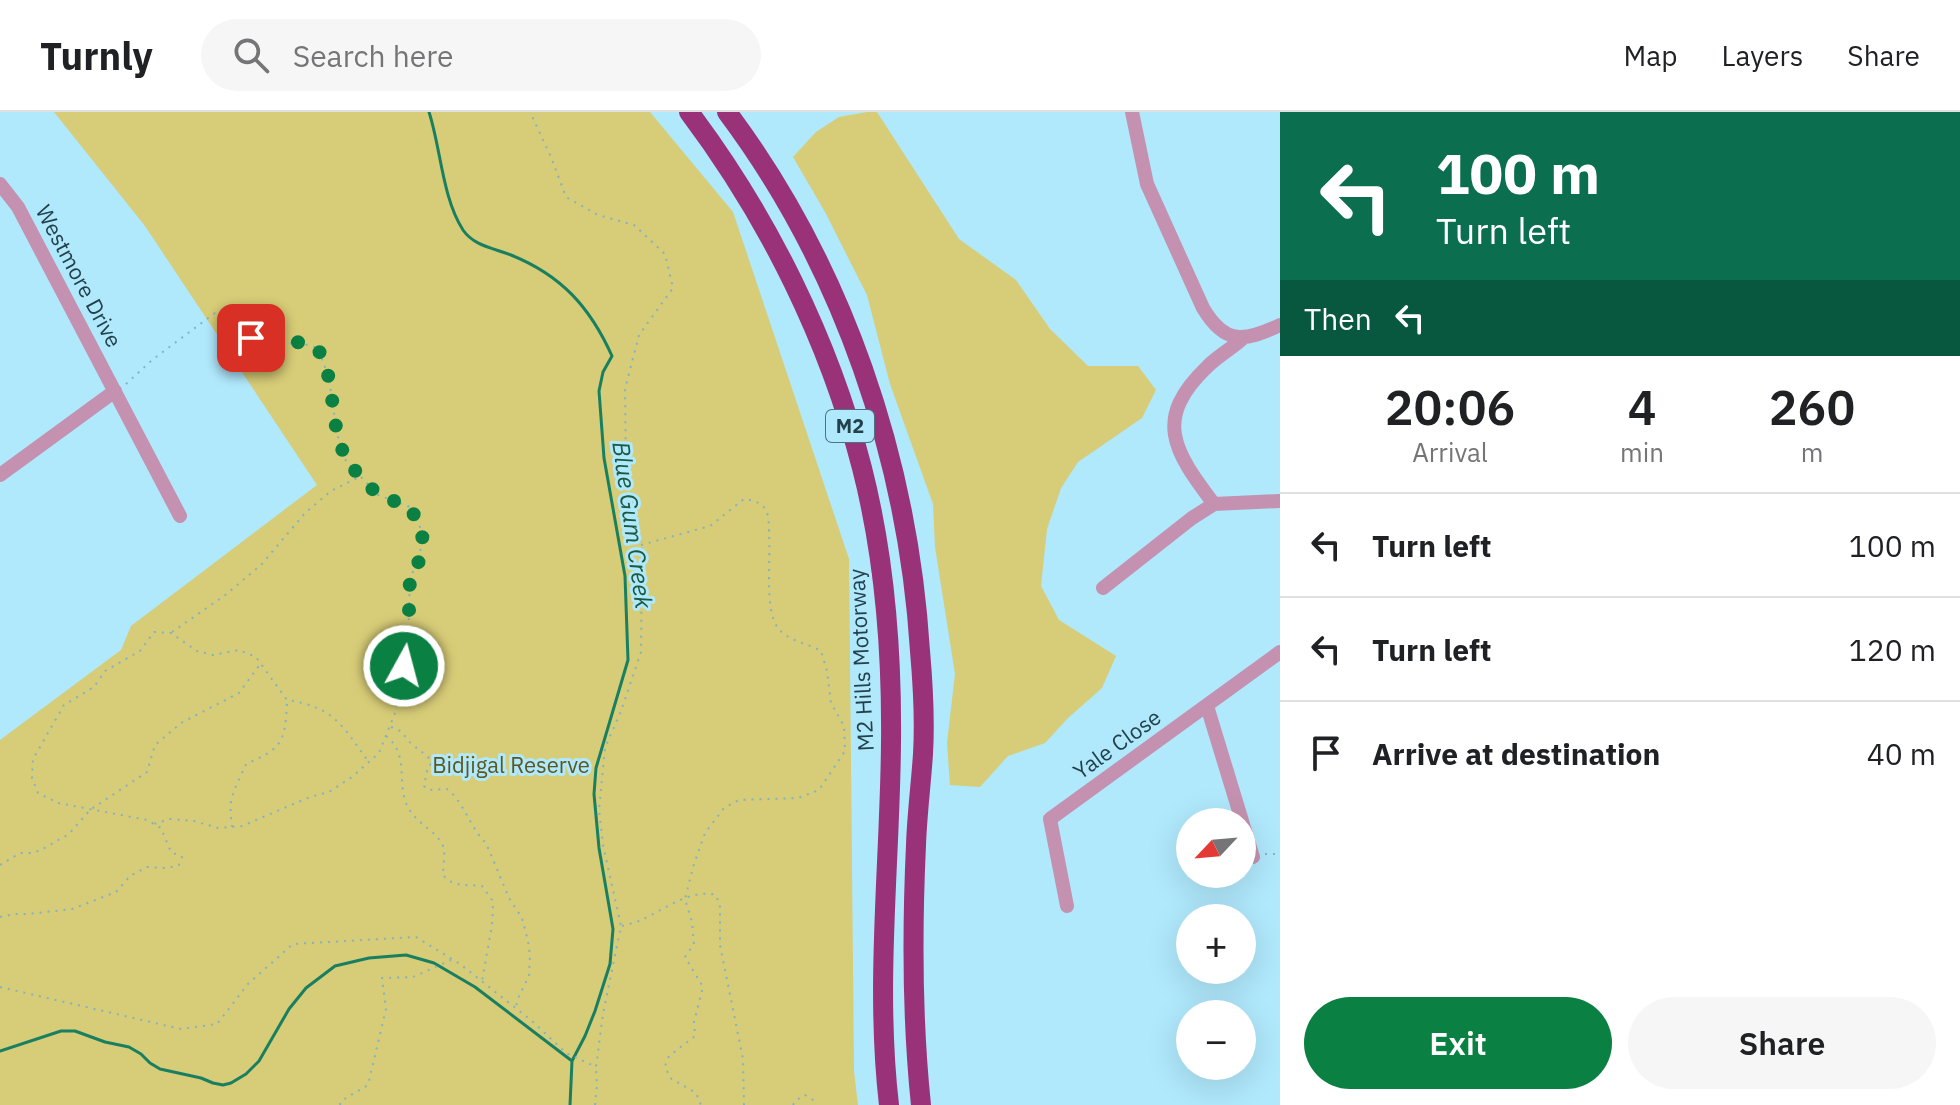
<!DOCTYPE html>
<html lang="en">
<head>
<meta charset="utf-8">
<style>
  :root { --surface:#fff; --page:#f6f6f6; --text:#202124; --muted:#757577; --line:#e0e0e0; --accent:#0b8043 }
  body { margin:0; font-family:"IBM Plex Sans",sans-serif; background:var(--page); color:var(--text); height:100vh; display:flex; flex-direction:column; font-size:30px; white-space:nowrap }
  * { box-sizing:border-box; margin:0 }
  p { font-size:26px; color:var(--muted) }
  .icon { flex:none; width:44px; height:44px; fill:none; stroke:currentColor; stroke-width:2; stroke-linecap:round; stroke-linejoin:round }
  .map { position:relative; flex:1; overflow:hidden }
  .details { display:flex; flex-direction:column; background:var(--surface); width:680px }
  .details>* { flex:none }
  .hud { background:#0b6e4f; color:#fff; overflow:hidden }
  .needle { width:52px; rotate:244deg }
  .tools { position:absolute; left:1176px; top:696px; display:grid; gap:16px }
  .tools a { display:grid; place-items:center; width:80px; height:80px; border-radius:50%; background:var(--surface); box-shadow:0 8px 32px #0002; font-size:40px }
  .pin { position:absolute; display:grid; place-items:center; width:68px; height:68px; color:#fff; margin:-34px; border-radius:16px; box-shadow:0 4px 12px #0006 }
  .me { position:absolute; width:88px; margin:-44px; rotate:7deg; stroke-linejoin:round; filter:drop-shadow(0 0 6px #0008) }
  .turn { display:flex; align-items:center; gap:28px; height:168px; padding:0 24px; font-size:36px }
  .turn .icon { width:104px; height:104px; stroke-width:2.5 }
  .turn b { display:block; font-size:56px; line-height:68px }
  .then { display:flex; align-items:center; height:76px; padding:0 24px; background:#0003; gap:16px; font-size:30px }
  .eta { display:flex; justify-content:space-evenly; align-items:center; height:136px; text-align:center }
  .eta b { font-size:48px; font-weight:600; line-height:56px }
  .action { display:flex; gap:16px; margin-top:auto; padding:16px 24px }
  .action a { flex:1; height:92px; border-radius:48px; background:var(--accent); color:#fff; font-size:32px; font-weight:600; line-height:92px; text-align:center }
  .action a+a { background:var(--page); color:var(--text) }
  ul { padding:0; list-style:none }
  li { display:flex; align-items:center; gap:24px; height:104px; padding:0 24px; border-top:2px solid var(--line) }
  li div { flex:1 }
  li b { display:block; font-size:30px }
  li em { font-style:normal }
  header { display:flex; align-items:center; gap:48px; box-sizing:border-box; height:112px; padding:0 40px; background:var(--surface); border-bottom:2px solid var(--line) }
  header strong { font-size:38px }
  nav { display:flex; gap:44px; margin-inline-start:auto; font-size:28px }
  .search { width:560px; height:72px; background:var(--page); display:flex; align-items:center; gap:20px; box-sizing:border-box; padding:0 28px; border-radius:44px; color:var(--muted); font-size:30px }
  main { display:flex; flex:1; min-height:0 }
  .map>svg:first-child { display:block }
  .green { fill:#d7cc77 }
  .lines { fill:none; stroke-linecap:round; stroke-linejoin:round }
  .stream { stroke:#197f61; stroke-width:3 }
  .path { stroke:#83b3c3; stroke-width:2; stroke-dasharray:2 6; stroke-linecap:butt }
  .minor { stroke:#c492b0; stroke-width:14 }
  .highway { stroke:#9a327a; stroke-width:20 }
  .route { stroke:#0b8043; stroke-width:14; stroke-dasharray:0 25.2 }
  .labels { text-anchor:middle; stroke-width:6; stroke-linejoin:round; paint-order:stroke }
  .shield { fill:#b0e8fc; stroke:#4d7380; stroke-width:2 }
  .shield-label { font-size:20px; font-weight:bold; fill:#23414b }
  .street-label { font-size:22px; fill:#23414b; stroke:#b0e8fc }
  .park-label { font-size:22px; fill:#5d561e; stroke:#b0e8fc }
  .water-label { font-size:24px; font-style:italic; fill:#1c5940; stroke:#b0e8fc }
</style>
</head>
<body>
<header>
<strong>Turnly</strong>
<div class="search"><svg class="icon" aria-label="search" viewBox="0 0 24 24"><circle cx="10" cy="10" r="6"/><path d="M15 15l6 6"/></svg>Search here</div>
<nav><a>Map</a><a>Layers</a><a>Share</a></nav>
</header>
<main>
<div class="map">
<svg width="1280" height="993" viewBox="0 0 1280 993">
  <rect width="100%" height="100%" fill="#b0e8fc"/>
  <path class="green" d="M54 0H650L733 100 849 447 854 959 858 993H0V628L121 538 131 514 317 373 145 114Z
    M867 0H877L959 127 1016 168 1050 217 1088 254H1138L1156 278 1142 306 1078 350 1061 376 1047 417 1041 474 1059 508 1116 544 1102 576 1068 606 1045 631 1008 644 980 675 950 673 947 631 955 562 935 435 933 392 890 272 867 183 825 100 793 45 816 20 839 5Z"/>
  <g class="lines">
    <path class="stream" d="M429 0C441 37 442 85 463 118 474 134 493 136 511 143 561 163 590 195 612 244L603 260 599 279 604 346 625 464 628 548 596 656 594 682 599 736 613 817 610 852 595 899 585 924 572 949
      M0 939 61 919H75L105 930 129 935 141 942 150 951 160 957 201 966 213 971 223 973 231 971 246 962 259 949 289 897 306 876 335 854 369 846 406 843 434 851 475 875 572 949 570 993"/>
    <path class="path" d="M126 272 152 248 215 201 268 236 297 230 318 236 329 266 337 322 346 349 378 383 410 395 423 421 418 453 410 464 408 534 395 601 379 641 352 665 329 680 310 685 242 714 218 716 194 709 170 707 154 712
      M641 433 710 414 744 387C752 388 761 390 766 398 769 404 769 416 769 423 771 447 764 498 778 516 788 529 807 531 821 539L827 559 831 591 844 614 845 639 819 678 798 686 739 688 724 696 705 721 693 755 685 787 692 810 694 832 685 845 703 875 694 910 695 924 669 944 665 954 670 966 696 981 701 993
      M172 520 224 484 261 453 305 401 331 379 359 365
      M391 615C405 619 403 625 413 633 419 638 425 642 431 648L430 656 427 659 424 674 428 678 447 677C465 691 469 715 486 731L509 786 522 806 528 829 530 844 529 864 519 884 516 894
      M386 624C408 641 398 666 405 688 412 712 439 718 444 737 445 744 443 755 443 763 454 776 466 772 482 774L492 788 493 797 492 813 482 869
      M232 715C231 704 229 692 233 682 236 672 242 662 246 652 283 636 285 630 287 590
      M1265 742H1280
      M0 753 20 741H32L41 738 69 722 90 698 147 660 155 633 181 611 239 581 261 551
      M0 805 14 802H28L72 797 116 780 130 764 147 755 167 756 179 753 182 745 171 740 161 716 147 708 58 691 38 681 32 666 33 647 64 593 94 575 105 559 140 539 154 520 171 521 197 539 213 543 239 538 256 545 287 588C334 595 342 613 368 649
      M622 814C628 812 635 811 641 808 664 798 691 776 716 783L720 795V833L743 947 744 993
      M0 875 181 917 217 912 248 872 293 832 416 825 460 852 532 909 566 941 596 955 603 902 621 814 603 733 599 698 605 636 621 599 641 540 642 438 626 352 625 277 639 223 673 176 665 142 634 113 598 103 566 85 551 45 530 0
      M340 993 341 989 368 973 386 897 382 866 413 865 451 848
      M595 993 597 974 596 956
      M793 993 795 989 805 983 813 988 814 993"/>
    <path class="minor" d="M1132 0 1147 72 1203 196C1225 233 1244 230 1280 213
      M0 72 18 95 180 404
      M0 363 115 279
      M1214 392C1174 339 1152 307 1208 254 1218 244 1231 237 1242 227
      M1103 476 1192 406 1214 392 1280 389
      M1207 594 1253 745
      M1067 794 1050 707 1280 540"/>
    <path class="highway" d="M689 0C768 105 829 228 862 356 885 446 892 539 891 631 890 752 875 873 889 993
      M727 0C843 155 908 347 920 539 923 573 925 608 923 642 921 672 917 703 916 733 912 819 912 907 921 993"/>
  </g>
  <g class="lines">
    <path class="route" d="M251 226 268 236 297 230 318 236 329 266 337 322 346 349 378 383 410 395 423 421 418 453 410 464 408 534 404 554"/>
  </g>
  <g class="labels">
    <rect class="shield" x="826" y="298" width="48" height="32" rx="6"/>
    <g class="shield-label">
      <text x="850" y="321">M2</text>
    </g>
    <g class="street-label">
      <text transform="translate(79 164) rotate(62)" y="8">Westmore Drive</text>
      <text transform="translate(861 548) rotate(-93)" y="8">M2 Hills Motorway</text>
      <text transform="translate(1117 632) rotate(-36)" y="8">Yale Close</text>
    </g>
    <g class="park-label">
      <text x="511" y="661">Bidjigal Reserve</text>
    </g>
    <g class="water-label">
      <text transform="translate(632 413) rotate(82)" y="8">Blue Gum Creek</text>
    </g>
  </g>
</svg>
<div class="tools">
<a><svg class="needle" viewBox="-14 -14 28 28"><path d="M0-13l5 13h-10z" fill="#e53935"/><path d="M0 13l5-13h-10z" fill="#757577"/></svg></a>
<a>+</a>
<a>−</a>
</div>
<div class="pin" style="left:251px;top:226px;background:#d93025"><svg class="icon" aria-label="arrive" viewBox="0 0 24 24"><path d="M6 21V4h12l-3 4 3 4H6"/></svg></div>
<svg class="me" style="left:404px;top:554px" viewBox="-20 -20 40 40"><circle r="17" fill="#0b8043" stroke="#fff" stroke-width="3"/><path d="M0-11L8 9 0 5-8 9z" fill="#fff"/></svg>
</div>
<section class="details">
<div class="hud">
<div class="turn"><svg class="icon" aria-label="left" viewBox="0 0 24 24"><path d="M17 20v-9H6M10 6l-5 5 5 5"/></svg><div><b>100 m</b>Turn left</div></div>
<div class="then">Then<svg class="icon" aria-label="left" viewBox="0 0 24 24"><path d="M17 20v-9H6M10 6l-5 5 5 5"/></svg></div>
</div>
<div class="eta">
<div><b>20:06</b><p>Arrival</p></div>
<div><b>4</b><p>min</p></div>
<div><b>260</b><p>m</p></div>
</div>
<ul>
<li><svg class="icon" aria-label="left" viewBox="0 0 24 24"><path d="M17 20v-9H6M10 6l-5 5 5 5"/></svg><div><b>Turn left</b></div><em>100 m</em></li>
<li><svg class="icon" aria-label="left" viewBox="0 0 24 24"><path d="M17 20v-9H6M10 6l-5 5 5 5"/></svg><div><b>Turn left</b></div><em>120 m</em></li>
<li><svg class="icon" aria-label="arrive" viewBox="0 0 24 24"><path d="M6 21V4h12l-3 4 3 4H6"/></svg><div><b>Arrive at destination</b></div><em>40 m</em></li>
</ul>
<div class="action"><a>Exit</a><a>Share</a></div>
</section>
</main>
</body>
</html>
